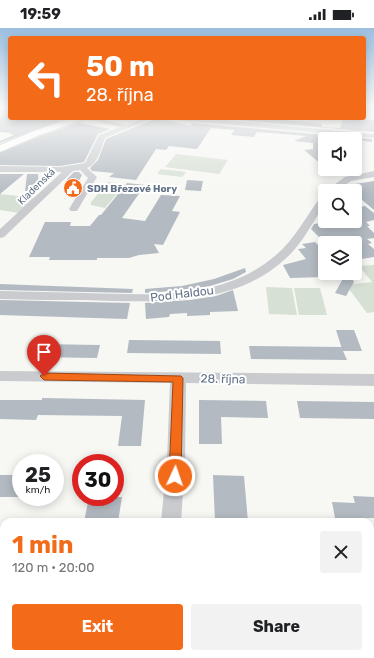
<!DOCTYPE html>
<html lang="en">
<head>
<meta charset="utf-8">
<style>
  :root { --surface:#fff; --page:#f2f2f2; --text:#202124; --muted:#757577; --accent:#f36a18 }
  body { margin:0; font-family:Rubik,sans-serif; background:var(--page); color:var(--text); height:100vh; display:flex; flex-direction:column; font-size:15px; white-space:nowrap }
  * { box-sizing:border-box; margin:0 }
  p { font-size:13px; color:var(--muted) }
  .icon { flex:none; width:22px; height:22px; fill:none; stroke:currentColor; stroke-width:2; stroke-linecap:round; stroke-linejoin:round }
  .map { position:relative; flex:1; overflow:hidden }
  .details { position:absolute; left:0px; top:490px; width:374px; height:140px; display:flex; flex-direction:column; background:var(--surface); border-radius:12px 12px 0 0; box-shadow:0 2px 10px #0003 }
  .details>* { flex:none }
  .hud { position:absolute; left:8px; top:8px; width:358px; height:84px; border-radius:4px; box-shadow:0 2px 10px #0003; background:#f36a18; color:#fff; overflow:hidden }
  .fabs { position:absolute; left:318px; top:104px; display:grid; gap:8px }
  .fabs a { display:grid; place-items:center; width:44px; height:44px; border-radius:4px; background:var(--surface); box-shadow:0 2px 10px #0003; font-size:20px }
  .speed { position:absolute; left:12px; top:426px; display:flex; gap:8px; font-size:20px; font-weight:700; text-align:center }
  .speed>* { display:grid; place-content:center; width:52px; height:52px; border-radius:50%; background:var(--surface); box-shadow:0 2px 10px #0003; line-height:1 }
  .speed small { font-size:10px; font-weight:400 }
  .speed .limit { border:6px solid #d22; background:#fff; color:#111 }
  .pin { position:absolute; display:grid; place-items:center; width:34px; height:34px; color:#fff; margin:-41px -17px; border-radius:50% 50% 50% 0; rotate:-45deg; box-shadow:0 0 4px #0007 }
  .pin .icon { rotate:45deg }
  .me { position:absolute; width:44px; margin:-22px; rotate:3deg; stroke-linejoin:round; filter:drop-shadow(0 0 3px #0008) }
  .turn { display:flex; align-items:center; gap:14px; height:84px; padding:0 12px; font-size:18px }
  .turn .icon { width:52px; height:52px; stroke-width:2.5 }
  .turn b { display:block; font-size:28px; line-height:34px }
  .round { display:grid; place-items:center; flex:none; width:42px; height:42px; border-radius:4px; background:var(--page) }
  .summary { display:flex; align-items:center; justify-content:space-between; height:68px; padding:0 12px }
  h1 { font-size:24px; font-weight:700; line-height:30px; color:var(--accent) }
  .primary-button { display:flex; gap:8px; margin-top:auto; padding:8px 12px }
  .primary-button a { flex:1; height:46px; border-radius:4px; background:var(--accent); color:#fff; font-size:16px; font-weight:700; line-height:46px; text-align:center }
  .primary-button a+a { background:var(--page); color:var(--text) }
  .status { display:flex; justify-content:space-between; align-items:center; height:28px; padding:0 20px; background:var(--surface); direction:ltr }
  .status svg { height:11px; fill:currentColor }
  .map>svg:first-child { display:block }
  .green { fill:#d7e0d4 }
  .building { fill:#b3bac1 }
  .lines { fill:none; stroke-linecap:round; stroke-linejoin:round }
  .major-casing { stroke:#bbbec2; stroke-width:2 }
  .minor { fill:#c9cbcf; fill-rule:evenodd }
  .major { fill:#fff; fill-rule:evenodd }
  .route { fill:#f36a18; stroke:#9e4510 }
  .labels { text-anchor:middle; stroke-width:4; stroke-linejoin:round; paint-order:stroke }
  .far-street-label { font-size:10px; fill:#637288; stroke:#fff }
  .far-poi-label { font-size:10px; font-weight:bold; fill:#637288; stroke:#fff; text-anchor:start }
  .street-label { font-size:12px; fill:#637288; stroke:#fff }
</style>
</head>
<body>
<div class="status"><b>19:59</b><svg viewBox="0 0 49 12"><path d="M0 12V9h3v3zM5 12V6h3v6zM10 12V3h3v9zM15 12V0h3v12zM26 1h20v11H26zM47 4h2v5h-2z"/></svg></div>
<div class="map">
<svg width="374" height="630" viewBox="0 0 374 630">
  <rect width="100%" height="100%" fill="#f7f7f4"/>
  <path class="green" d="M176 126 228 132 219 146 165 139Z
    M161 141 186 144 182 149 157 146Z
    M108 154 125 156 105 180 91 177V174Z
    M0 166 35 170 19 185 0 182Z
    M374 237V284L367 285 346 257 372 254 359 238Z
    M266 259 292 260 297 287 269 286Z
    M294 260H320L327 287H299Z"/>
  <path class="building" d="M10 83V90H67L0 115V113L14 107 9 106 12 105 0 104V90Z
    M157 90 190 98 192 95 372 111V114L355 112V111H325V119L321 136 304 122 313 121V115L294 113 306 108 257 104 254 109 231 107 234 102 211 100 197 121 169 118 166 122 156 121 136 152 109 149 114 145 92 143 90 140 98 132 106 111Z
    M215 90H268L322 96V99L340 100 343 90H349L374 92V104Z
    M79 95 110 101 98 106 84 134 60 138 0 137V125L41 108Z
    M74 144H79L82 147 75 160H63L68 150Z
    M0 146H24L0 166Z
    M27 146H38L39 163 29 164V163H25Z
    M187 152 203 153 201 163 185 162Z
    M374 153V182L355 166V163H351L348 160 355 162V156Z
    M127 155 145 157 122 190 145 193 161 167 180 168 172 183 180 184 163 217 154 216 159 225 139 227 129 230H97V232H49L50 229H29L45 194H71L70 198H90L99 187H101Z
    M365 178 374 185V192L366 194 370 198H367L374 205V210L367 211 372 215 368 216 374 221V229L355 232V215H325L311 201 314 196 335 193H355V190L361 189 355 184V179Z
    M315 214 324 223 319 224 325 229V249L290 250 283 237 306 231 298 221 306 220 302 216Z
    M245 240 246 244 233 251 210 258 186 262 145 265V261L182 258 214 251Z
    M346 245H349L354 254 346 268 335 265Z
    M0 256 53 258 133 261 132 265 0 262Z
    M233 262 238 283 210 284V287L187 288V285L170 286 169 289 146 291 145 275 190 272 216 268Z
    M0 272 85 274 130 275 127 291 0 287Z
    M336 302H354L362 323H343L347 332 251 331 249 318 342 319V321Z
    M129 312 220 313 221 326 127 325Z
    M38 316 100 317 97 330 34 329Z
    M42 370 145 372 141 418H118L122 388 38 387 36 392 0 391V372H42Z
    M199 372 266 373 268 390 221 389 222 416H199Z
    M297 373 374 374V391L300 390Z
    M0 447H21V469H0Z
    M213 447 244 448 248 494H215Z
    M353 468 374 469V490H335L332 474 355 475Z
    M89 469H122L118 494H84Z"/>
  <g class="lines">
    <defs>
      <path id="major" d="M72 90H84L83 92 40 107 0 124V117L34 103Z"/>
    </defs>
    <use href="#major" class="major-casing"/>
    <path class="minor" d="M5 79H10V81L0 89V84Z
      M83 90H95L127 97 144 90H153L105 110C101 120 98 136 87 140L97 149 77 183H71L69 181 88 150 80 142 73 143 4 209 0 210V201L62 144H0V138L60 139 85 135 99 107 120 99Z
      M173 90H198L374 106V110L176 92Z
      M374 143V149L351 153 336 163H325L345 149Z
      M325 166V176C312 195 302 217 284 232 231 280 152 274 85 272 57 272 28 272 0 271V263C29 264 59 264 88 265 152 267 224 272 276 227 295 211 307 187 322 167Z
      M0 343 374 346V358L186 355 185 432 181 494H161L167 432 170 355 0 353Z
      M151 626H175V630H151Z"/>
    <use href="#major" class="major"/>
  </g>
  <linearGradient id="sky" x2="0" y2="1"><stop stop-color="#9bbfe1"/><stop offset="0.47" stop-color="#fbfbfa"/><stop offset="1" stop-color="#fbfbfa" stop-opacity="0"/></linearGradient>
  <rect width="374" height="168" fill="url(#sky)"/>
  <path class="route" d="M44 345 181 348 183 350 181 448 179 451 175 453 170 451 169 448 173 354 44 352 40 348Z"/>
  <defs>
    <symbol id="civic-disc" viewBox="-11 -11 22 22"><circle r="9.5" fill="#f36a18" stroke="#fff"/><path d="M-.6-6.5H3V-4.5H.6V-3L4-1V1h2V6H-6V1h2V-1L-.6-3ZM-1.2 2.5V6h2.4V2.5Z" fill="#fff"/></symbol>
  </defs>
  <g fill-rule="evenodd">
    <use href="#civic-disc" x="62" y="149" width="22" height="22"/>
  </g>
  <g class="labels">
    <g class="far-street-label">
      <text transform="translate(36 158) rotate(-44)" y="4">Kladenská</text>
    </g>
    <g class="far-poi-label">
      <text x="87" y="164">SDH Březové Hory</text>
    </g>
    <g class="street-label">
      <text transform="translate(182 266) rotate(-7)" y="4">Pod Haldou</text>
      <text transform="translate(223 351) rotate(1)" y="4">28. října</text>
    </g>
  </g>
</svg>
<div class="fabs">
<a><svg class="icon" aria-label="sound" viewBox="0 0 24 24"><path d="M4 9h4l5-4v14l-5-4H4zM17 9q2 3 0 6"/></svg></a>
<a><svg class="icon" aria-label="search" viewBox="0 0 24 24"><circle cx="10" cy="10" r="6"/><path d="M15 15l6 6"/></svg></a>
<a><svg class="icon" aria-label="layers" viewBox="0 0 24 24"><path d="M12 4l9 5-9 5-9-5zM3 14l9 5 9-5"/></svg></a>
</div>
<div class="speed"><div>25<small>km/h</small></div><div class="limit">30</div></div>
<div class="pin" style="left:44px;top:348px;background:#d93025"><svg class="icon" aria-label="arrive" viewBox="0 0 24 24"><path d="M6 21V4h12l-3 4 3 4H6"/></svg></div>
<svg class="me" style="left:175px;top:448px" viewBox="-20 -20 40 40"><circle r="17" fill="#f36a18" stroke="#fff" stroke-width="3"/><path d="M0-11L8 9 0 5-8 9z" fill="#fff"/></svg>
<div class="hud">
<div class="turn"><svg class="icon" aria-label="left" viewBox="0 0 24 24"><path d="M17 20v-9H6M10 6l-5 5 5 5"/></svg><div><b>50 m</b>28. října</div></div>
</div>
<section class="details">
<div class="summary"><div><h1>1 min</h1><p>120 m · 20:00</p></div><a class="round"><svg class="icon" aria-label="close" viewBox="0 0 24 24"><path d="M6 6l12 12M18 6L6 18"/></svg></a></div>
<div class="primary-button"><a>Exit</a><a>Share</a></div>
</section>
</div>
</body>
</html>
